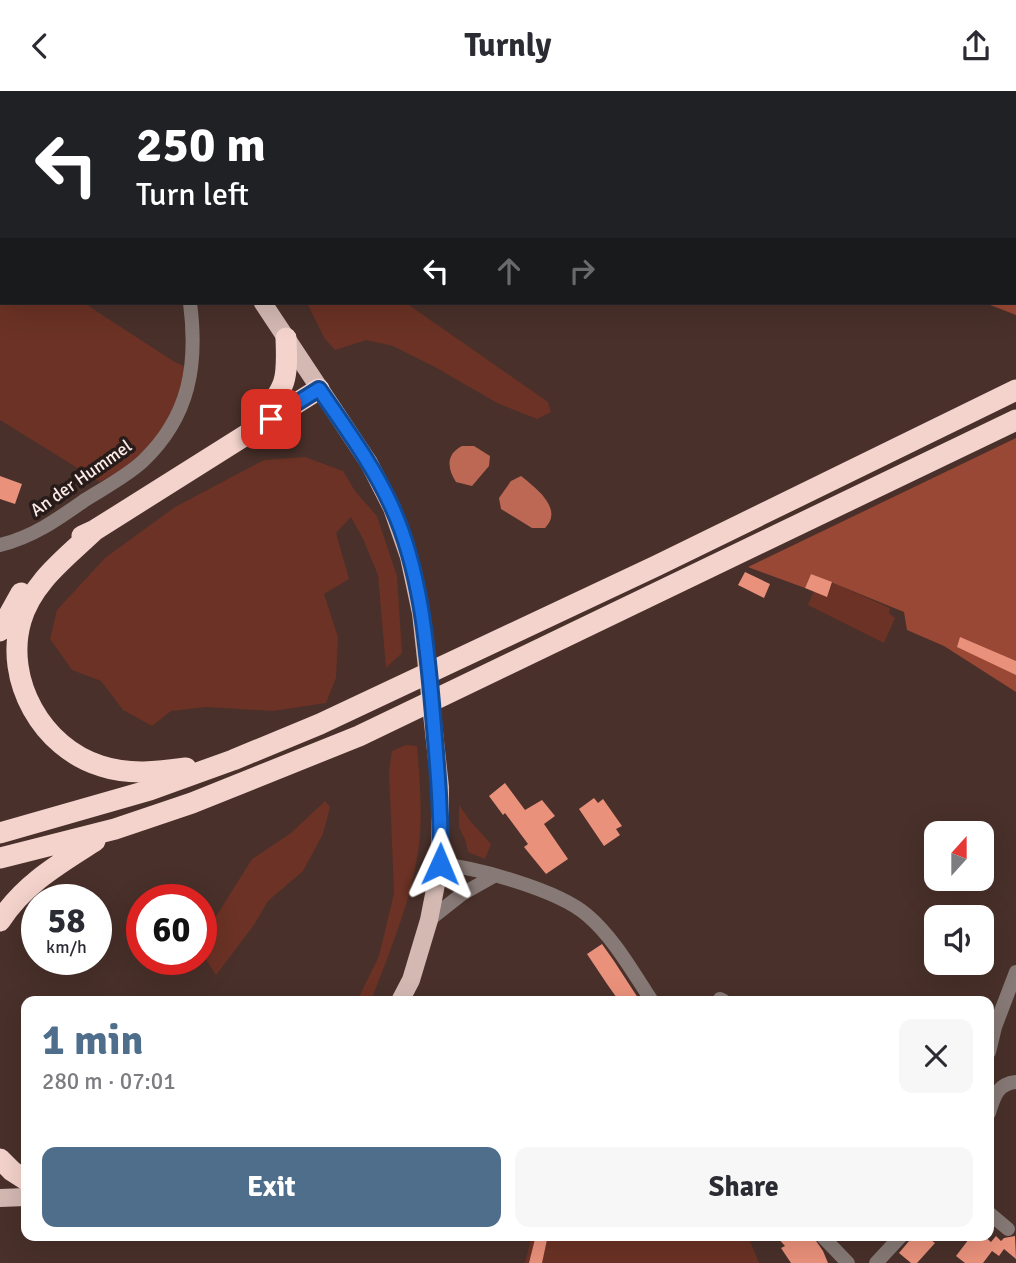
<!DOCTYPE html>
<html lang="en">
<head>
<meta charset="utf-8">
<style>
  :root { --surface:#fff; --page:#f7f7f7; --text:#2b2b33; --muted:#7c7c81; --accent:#4f6e8c }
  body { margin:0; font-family:Signika,sans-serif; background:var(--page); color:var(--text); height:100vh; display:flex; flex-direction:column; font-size:26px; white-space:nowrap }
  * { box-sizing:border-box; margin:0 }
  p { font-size:23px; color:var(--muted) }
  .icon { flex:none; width:38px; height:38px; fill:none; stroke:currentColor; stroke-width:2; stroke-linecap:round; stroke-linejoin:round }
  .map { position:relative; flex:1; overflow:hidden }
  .panel { position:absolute; left:21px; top:905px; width:973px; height:245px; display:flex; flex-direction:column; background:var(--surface); border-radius:14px; box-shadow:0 7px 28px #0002 }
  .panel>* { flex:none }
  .top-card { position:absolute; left:0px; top:0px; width:1017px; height:214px; box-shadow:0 7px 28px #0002; background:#202124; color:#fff; overflow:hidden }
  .needle { width:46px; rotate:21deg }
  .buttons { position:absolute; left:924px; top:730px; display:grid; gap:14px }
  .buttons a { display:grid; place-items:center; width:70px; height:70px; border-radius:14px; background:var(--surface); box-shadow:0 7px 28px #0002; font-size:35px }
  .speed { position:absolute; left:21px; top:793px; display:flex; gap:14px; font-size:35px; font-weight:700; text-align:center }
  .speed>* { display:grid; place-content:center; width:91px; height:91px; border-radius:50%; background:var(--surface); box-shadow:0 7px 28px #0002; line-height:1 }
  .speed small { font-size:18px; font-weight:400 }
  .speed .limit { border:10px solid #d22; background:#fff; color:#111 }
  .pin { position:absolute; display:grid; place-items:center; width:60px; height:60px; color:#fff; margin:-30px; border-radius:14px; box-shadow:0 4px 10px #0006 }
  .me { position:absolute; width:77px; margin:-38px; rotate:1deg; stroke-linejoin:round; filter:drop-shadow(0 0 5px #0008) }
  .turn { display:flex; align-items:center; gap:24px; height:147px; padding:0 21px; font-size:32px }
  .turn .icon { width:91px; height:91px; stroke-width:2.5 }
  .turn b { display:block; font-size:49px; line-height:60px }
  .lanes { display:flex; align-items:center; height:66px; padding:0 21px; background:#0003; justify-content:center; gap:35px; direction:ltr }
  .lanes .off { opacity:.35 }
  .round { display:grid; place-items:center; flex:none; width:74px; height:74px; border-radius:14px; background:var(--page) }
  .headline { display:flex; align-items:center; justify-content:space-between; height:119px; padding:0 21px }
  h1 { font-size:42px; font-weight:700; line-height:52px; color:var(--accent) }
  .action { display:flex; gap:14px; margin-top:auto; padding:14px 21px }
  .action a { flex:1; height:80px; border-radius:14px; background:var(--accent); color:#fff; font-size:28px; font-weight:700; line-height:80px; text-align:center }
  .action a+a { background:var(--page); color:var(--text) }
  header { display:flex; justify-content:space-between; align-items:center; height:91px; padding:0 21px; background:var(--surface); font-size:32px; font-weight:700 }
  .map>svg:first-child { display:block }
  .green { fill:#6b3225 }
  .forest { fill:#994835 }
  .water { fill:#bd6854 }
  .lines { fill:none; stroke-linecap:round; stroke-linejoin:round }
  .stream { stroke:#bd6854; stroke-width:4.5 }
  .building { fill:#ea917b }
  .minor { stroke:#867976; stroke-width:14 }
  .primary { stroke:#d4b9b3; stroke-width:18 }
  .motorway { stroke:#f3d3cb; stroke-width:21 }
  .route-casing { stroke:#114b97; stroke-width:18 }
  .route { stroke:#1a73e8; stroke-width:12 }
  .labels { text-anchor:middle; stroke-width:7; stroke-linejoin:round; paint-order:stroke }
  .street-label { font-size:18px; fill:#fdece8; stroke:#271c19 }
</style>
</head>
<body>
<header><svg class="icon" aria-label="back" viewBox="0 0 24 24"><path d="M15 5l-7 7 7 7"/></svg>Turnly<svg class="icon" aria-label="share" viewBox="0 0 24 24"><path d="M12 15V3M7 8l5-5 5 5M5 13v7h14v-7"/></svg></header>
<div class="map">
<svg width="1016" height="1172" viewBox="0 0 1016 1172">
  <rect width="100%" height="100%" fill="#49302a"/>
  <path class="green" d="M0 157 2 212H84L173 270 186 276C179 306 165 343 142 364 130 375 114 383 100 391L0 329Z
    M307 212H406L548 311 551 321 537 328 499 313 433 275 393 255 366 249 335 259 325 248Z
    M305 366 343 380 355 400 377 425 397 485 402 562 386 577 378 484 364 450 351 426 336 442 349 488 324 503 338 546 336 587 326 612 273 620 206 616 171 620 152 635 123 619 101 590 72 579 50 548 57 519 105 467 175 416 264 369Z
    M833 492 890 517 889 522 895 527 884 552 808 514 814 500 826 505Z
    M406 654 417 655C420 693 424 734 416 773 407 820 388 865 371 910H357L379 865 394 802 389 679 392 660Z
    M325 710 330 716 323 743 303 780 268 810 254 834 216 884 201 861 210 835 252 768 291 742Z
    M459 714 471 731 491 753 485 768 468 761 466 751 459 736Z
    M532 1144 748 1145 759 1172H525Z"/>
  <path class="forest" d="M667 0H1016V224L985 212H1015V2H667Z
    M1016 347V601L944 555 907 539 904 521 811 483 805 497 748 476Z"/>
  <path class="water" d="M462 355H474L490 365 489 375 472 395 456 391C447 377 446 363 462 355Z
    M521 385C536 397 564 418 545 437H532L501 418 499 407 511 390Z"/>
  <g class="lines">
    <path class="stream" d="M717 0 728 2
      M945 2 946 0
      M1015 147H1016"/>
  </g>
  <path class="building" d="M0 385 22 393 15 413 0 408Z
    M745 481 770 493 764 507 738 494Z
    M811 483 832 491 827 506 805 497Z
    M960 546 1016 570V584L957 556Z
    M505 692 525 719 542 709 555 725 544 733 568 768 546 783 524 756 528 753 505 722 503 724 489 705Z
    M594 707 598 712 603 708 622 735 616 738 620 744 604 755 579 718Z
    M602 853 614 870 640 910H619L607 893 587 863Z
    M536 1144H548L542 1172H529Z
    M775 1144H812L823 1160 828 1172H791L781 1157 785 1155Z
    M914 1144H924L935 1152 917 1172H911L899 1162Z
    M972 1144H983L991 1151 996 1145 1001 1150 1004 1147 1015 1145 1016 1168 1004 1158 999 1165 992 1160 983 1172H965L956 1165Z"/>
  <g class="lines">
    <path class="minor" d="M304 2 305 0
      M0 454C33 446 58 428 85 409 104 397 127 385 143 370 190 325 198 273 190 212
      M440 773C478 777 558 799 587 824 614 847 632 880 652 910
      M429 829 462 803 494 785
      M720 908 724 910
      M989 961 995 936 1016 881
      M989 1022C994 1006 997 993 1016 991
      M989 1122 1008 1138
      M821 1144 848 1172
      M876 1172 902 1144"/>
    <path class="primary" d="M139 0 140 2
      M263 212 369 372 392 417 409 466 421 522 440 696V773L429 829 411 889 400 910
      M0 1107 26 1106"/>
    <path class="motorway" d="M258 331C286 294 288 293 286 247
      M95 439C67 466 32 491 21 530 4 589 42 657 101 675 128 684 158 681 186 677
      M82 445 95 439 319 298
      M0 540 21 502
      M0 742 150 699 233 669 320 633 656 475 1016 299
      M0 767 115 738 192 712 359 645 1016 329
      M0 830C24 793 59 773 95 750
      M0 1068 12 1080 26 1089"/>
  </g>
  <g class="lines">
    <defs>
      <path id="route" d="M271 328 319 298C345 336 373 374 392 416 421 480 427 555 433 624 437 674 442 723 440 773"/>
    </defs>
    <use href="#route" class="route-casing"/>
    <use href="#route" class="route"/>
  </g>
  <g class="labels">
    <g class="street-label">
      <text transform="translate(81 387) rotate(-35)" y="6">An der Hummel</text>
    </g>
  </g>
</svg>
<div class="buttons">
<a><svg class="needle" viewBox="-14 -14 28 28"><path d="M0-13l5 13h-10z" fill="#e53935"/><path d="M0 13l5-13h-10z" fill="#7c7c81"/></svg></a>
<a><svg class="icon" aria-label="sound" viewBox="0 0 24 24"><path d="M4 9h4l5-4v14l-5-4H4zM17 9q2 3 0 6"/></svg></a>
</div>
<div class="speed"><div>58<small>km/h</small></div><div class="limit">60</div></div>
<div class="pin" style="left:271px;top:328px;background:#d93025"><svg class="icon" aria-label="arrive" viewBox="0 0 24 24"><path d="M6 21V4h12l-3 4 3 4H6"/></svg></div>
<svg class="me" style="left:440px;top:773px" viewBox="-20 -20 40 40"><path d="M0-17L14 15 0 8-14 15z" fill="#1a73e8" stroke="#fff" stroke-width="4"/></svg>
<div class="top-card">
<div class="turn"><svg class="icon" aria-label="left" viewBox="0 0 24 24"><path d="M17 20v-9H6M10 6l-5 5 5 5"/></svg><div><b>250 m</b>Turn left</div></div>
<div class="lanes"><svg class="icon" aria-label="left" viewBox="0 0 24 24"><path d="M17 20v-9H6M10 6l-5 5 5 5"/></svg><svg class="icon off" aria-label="ahead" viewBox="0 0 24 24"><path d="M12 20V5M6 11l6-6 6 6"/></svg><svg class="icon off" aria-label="right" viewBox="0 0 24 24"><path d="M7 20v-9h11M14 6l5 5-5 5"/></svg></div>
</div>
<section class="panel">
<div class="headline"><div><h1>1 min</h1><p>280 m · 07:01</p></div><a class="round"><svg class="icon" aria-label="close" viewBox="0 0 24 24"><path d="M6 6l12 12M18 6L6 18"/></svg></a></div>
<div class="action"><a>Exit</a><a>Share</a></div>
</section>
</div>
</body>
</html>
